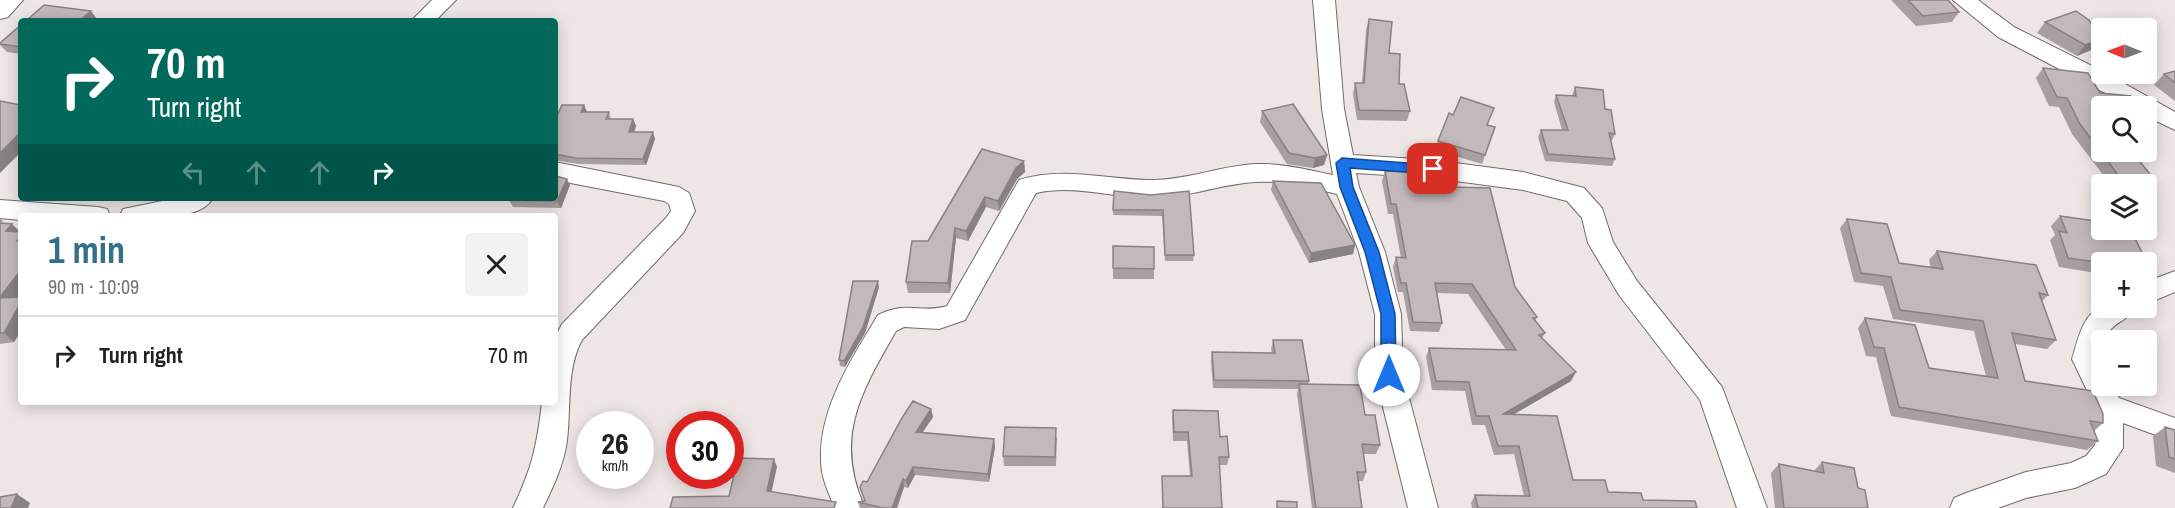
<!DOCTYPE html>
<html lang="en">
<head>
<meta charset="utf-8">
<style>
  :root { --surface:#fff; --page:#f2f2f2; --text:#222; --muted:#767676; --line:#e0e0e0; --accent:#337187 }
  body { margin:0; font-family:"Archivo Narrow",sans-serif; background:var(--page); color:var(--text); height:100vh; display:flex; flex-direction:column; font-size:22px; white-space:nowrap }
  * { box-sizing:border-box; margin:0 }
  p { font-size:20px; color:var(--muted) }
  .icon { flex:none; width:33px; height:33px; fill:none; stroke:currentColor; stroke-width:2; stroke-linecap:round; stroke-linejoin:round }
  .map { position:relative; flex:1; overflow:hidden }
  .sheet { position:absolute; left:18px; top:213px; width:540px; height:192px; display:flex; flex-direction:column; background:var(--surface); border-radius:6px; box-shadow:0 3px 15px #0003 }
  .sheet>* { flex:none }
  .hud { position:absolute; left:18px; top:18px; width:540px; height:183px; border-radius:6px; box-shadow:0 3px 15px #0003; background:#00695c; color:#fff; overflow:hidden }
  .needle { width:39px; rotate:271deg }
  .controls { position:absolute; left:2091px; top:18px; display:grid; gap:12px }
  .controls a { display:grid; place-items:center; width:66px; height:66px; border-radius:6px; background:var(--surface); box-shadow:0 3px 15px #0003; font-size:30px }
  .speed { position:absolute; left:576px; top:411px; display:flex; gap:12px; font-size:30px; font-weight:700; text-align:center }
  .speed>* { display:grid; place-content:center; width:78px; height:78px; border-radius:50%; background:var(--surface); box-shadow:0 3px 15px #0003; line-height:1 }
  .speed small { font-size:15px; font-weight:400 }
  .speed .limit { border:9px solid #d22; background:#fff; color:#111 }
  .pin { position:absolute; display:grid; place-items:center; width:51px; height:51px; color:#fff; margin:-26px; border-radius:12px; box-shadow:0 3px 9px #0006 }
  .me { position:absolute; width:66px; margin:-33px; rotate:0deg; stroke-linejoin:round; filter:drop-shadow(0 0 4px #0008) }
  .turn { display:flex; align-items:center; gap:21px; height:126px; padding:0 30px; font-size:27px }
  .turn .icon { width:78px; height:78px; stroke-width:2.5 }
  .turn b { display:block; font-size:42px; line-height:51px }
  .lanes { display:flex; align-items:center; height:57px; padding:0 30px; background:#0003; justify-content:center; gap:30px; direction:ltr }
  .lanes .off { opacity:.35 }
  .round { display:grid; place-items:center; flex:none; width:63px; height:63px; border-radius:6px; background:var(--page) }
  .summary { display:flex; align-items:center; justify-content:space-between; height:102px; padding:0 30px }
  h1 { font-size:36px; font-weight:800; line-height:45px; color:var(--accent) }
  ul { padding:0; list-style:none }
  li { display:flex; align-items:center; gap:18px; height:78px; padding:0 30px; border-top:2px solid var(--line) }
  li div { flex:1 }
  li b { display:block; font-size:22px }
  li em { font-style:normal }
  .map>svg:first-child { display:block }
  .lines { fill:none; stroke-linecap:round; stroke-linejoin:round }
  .minor-casing { stroke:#736b6b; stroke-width:2 }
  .minor { fill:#fff; fill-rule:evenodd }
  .wall { fill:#a89fa0 }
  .shaded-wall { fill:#888282 }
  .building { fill:#c3b9ba; stroke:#888282; stroke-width:1.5 }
  .route { fill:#1a73e8; stroke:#114b97; stroke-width:1.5 }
</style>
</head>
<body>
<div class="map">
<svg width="2175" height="508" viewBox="0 0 2175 508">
  <rect width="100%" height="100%" fill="#eee5e5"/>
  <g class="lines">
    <defs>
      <path id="minor" d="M0 0H23L8 17 0 19Z
        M432 0H456L435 21H411Z
        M1313 0H1335L1344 109 1353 155 1433 160 1523 172 1584 188 1602 208 1613 242 1637 281 1722 387 1767 508H1737L1700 400 1619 295 1588 243 1582 218 1567 201 1523 190 1433 178 1356 173 1359 187 1385 252 1401 314 1403 375 1438 508H1408L1375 375V314L1359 252 1337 194C1311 188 1283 180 1256 182 1220 184 1187 198 1151 198 1113 198 1074 184 1036 193L965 320 939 329 904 327 896 331C861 392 833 438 865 508H835C828 492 821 477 821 460 819 408 852 358 878 315 907 300 922 314 947 306L1019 180C1065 166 1106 180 1151 180 1187 180 1220 166 1256 164 1282 163 1308 170 1333 175L1322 109Z
        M1953 0H1978L2014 27 2102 71V74L2118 80 2175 112V130L2146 116V106H2130L1998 37Z
        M555 162 679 187 689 193 695 211 683 233 582 340C566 369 571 408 567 441 564 464 553 487 543 508H513C532 468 537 446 542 402H555V338L562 324 665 219 671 211 669 204 664 201 555 180Z
        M177 198H213C199 223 144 216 120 216L123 209Z
        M0 200 98 207 107 209 110 216H21V220L0 218Z
        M2175 271V292L2146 304V282Z
        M2102 306V308H2134C2126 324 2112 320 2105 340H2102L2100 359 2102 386H2112L2119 398 2175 418V442L2123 423V448L2106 474 2075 488 2026 498 1998 508H1950L1954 498 1966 493 2026 472 2071 463 2086 456 2095 445V407L2072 359C2078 340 2082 315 2102 306Z"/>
    </defs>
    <use href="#minor" class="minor-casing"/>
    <use href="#minor" class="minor"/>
  </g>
  <path class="wall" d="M1891 0H1948L1959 12 1952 22 1916 26Z
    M2076 11 2091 50 2077 56 2037 33 2045 22Z
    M1369 19 1389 53 1399 84 1410 111 1407 121 1357 120 1353 94 1355 83H1362L1366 30Z
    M21 25V54L7 52 0 45V43Z
    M2043 68 2102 106V152L2154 179 2146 186V184H2110L2072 134 2059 107 2049 106 2036 78Z
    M2175 71V101L2154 85 2164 74Z
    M1575 87 1605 109 1615 134 1612 140H1611L1615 159 1612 166 1545 161 1538 137 1541 130H1562L1554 102 1556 95 1572 96Z
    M584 105 587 112H609L611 119H633L636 126 634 132 655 139 646 165 578 164 555 160V120Z
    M1262 111 1327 155 1324 165 1313 168 1287 164 1260 122Z
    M1488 125 1495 127 1482 164 1435 150 1438 141Z
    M1024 161 1025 172 1017 179 999 211 986 207 968 241 956 238 950 293H908L906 282 928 241Z
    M1385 171 1414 186 1515 287 1537 317 1535 321 1545 333 1542 338 1571 381 1514 414 1573 480 1608 492 1643 500 1697 508H1472L1471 503 1475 495 1524 496 1514 454 1494 455 1485 425H1472L1465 391 1432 390 1426 357 1429 348 1506 350 1468 294 1437 293 1442 323 1439 332 1410 331 1403 292H1398L1393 267 1396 257 1401 258 1393 214H1388L1382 181Z
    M1273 181 1355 245 1353 254 1309 263 1271 190Z
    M570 185 561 208 513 207 509 200Z
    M1114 191 1151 195 1194 255 1193 261H1165L1162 216 1113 215Z
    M2060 216 2102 222V230H2131L2151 271 2146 276V262H2102V274L2059 267 2050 240 2055 235 2051 226Z
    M0 218 3 221 1 223 21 232V293L18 297H21V331L14 342 0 344Z
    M1847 219 1899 263 1931 268 1929 260 1937 251 2048 295 2042 301 2056 340 2047 349 2015 344 2025 381 2103 423 2094 431 2098 441 2087 450 1891 416 1876 357 1866 356 1858 328 1865 318 1929 368 1986 376 1974 331 1893 319 1883 286 1854 282 1840 228Z
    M1113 246 1154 269V279H1113Z
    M879 287 865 333 845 367 840 366 839 360Z
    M1273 340 1309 381 1308 385 1365 415 1380 445 1376 454H1364L1366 472 1363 481H1359L1362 508H1312L1297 394 1298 389 1213 388 1211 361 1212 352 1272 353 1271 349Z
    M931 409 933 417 923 432 994 439 995 447 989 482 915 475 908 488 904 487 897 508H860L858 502 865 501 867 482Z
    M1173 410 1220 437 1229 457 1227 465H1219L1222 508H1162V476H1190L1187 441H1173L1172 419Z
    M2165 427 2175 430V473L2156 466 2153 436Z
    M1057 437 1056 466H1004L1003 456Z
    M1822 462 1858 488 1868 508H1775L1771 473 1779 464 1814 471Z"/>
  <path class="shaded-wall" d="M91 11 97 19 95 21H79Z
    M2100 40 2091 50 2077 56 2085 45Z
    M584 105 587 112 584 119 581 112Z
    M633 119 636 126 632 139 629 132Z
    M21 132V152L0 173V153Z
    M653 132 655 139 646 165 643 159Z
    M1327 155 1324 165 1313 168 1315 158Z
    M1024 161 1025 172 1017 179 999 211 998 201 1016 168Z
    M567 179 570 185 561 208 557 201Z
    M985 197 986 207 968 241 966 231Z
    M12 224 21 233 6 231Z
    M955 228 956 238 950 293 948 283Z
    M1355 245 1353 254 1309 263 1311 253Z
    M21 270V293L10 308 0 299V297Z
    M878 281 879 287 865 333 845 367 844 361Z
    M21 302V331L14 342 4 333Z
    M1576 372 1571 381 1499 423 1503 414Z
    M931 409 933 417 917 440 916 432Z
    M994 439 995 447 989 482 988 474Z
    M774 459 777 467 770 499 767 491Z
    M913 467 915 475 908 488 906 481Z
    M903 479 904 487 897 508H892Z
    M17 494 30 503 28 508H11Z"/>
  <path class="building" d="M1908 0H1948L1959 12 1923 16Z
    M44 5 91 11 79 21H26Z
    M2076 11 2089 20 2100 40 2085 45 2045 22Z
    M1369 19 1392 22 1389 53 1400 54 1399 84H1404L1410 111 1359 110 1355 83H1364Z
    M21 25V47L0 44V43Z
    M2043 68 2088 73 2100 93 2131 96 2136 106H2102V152H2132L2154 179H2121L2080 124 2067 98 2057 97Z
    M2175 71V83L2164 74Z
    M1575 87 1603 90 1605 109 1611 110 1615 134 1609 133 1615 159 1548 154 1541 130H1568L1556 95 1576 96Z
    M1461 97 1494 108 1487 125 1495 127 1485 155 1438 141 1449 113 1453 115Z
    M0 101 21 105V132L0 153Z
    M1293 104 1327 155 1315 158 1289 153 1262 111Z
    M562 105H584L581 112H609L606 119H633L629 132H653L643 159 575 158 555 154V120Z
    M982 149 1024 161 1016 168 998 201 985 197 966 231 955 228 948 283 906 282 912 241H928Z
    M1385 171 1411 172 1414 186 1490 188 1515 287 1537 317 1533 318 1545 333 1539 335 1576 372 1503 414 1557 416 1573 480H1605L1608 492 1641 493 1643 500 1695 501 1697 508H1478L1475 495 1530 496 1519 446H1498L1489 416H1476L1469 382 1436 381 1429 348 1516 350 1472 284 1435 283 1442 323 1413 322 1406 283H1401L1399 275 1396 257 1406 258 1396 204H1391Z
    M555 176 567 179 557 201 509 200 510 198H555Z
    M1273 181 1321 183 1355 245 1311 253Z
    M1114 191 1151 195 1189 191 1194 255H1165L1163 210H1113Z
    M2060 216 2102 222V230H2131L2151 271 2146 270V262L2102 263 2068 258 2059 231 2067 233Z
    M1847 219 1887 224 1899 263 1943 269 1937 251 2036 265 2048 295 2039 293 2056 340 2012 333 2025 381 2093 391 2103 414V423L2090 421 2098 441 1899 407 1884 348 1874 347 1865 318 1915 325 1929 368 1998 378 1983 321 1900 310 1891 277 1861 273Z
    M0 223 12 224 6 231 21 232V236L17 241H21V270L0 297Z
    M1113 246 1154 247V269L1113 268Z
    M853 281H878L863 327 844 361 839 360Z
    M21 297V302L4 333H0V298Z
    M1273 340H1302L1309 381 1214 380 1212 352 1275 353Z
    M1299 384 1360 385 1365 415H1375L1380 445 1362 444 1366 472H1357L1362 508H1316Z
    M913 401 931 409 916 432 994 439 988 474 913 467 906 481 903 479 892 508H883L858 502 865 501 860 487 863 481 867 482 902 418Z
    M1173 410 1218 411 1220 437 1227 436 1229 457H1219L1222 508H1163L1162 476H1192L1188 432H1174Z
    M1005 427 1056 428 1055 457 1003 456Z
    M2165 427 2175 430V459L2169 457Z
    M738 458 774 459 767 491 836 502 834 508H670L673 497 729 496Z
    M1822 462 1854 468 1858 488 1865 490 1868 508H1784L1779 464 1824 473Z
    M17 494 11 508H0V497Z
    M1277 501 1297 502V508H1277Z"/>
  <path class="route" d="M1342 158 1433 165 1439 169 1433 174 1350 168 1353 187 1379 252 1395 314 1396 375 1394 380H1383L1381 375V314L1365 252 1340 187 1336 163Z"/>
</svg>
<div class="controls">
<a><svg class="needle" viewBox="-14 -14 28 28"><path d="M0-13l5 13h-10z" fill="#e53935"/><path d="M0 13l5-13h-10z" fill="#767676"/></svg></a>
<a><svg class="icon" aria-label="search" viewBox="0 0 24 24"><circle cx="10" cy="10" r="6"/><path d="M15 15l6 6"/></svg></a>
<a><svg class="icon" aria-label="layers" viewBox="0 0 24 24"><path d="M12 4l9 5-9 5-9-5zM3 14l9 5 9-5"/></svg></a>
<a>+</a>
<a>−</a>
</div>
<div class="speed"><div>26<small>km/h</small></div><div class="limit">30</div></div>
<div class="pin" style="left:1433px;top:169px;background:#d93025"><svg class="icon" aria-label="arrive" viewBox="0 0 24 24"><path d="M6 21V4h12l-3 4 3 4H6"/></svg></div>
<svg class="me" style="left:1389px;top:375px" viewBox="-20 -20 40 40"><circle r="19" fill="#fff"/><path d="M0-13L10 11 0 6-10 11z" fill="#1a73e8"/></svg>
<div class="hud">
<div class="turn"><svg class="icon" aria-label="right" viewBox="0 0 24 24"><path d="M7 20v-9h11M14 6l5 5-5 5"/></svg><div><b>70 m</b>Turn right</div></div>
<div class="lanes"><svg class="icon off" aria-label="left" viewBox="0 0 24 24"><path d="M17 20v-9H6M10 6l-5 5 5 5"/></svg><svg class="icon off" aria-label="ahead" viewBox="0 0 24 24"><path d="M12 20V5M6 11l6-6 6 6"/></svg><svg class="icon off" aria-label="ahead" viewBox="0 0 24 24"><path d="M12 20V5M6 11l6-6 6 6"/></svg><svg class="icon" aria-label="right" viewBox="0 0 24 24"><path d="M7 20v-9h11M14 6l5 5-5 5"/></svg></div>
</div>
<section class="sheet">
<div class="summary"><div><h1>1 min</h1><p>90 m · 10:09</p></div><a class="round"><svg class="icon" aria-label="close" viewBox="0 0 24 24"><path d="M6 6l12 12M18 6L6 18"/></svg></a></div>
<ul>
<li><svg class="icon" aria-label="right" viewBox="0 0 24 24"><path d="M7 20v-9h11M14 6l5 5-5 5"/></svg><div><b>Turn right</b></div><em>70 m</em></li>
</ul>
</section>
</div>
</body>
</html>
